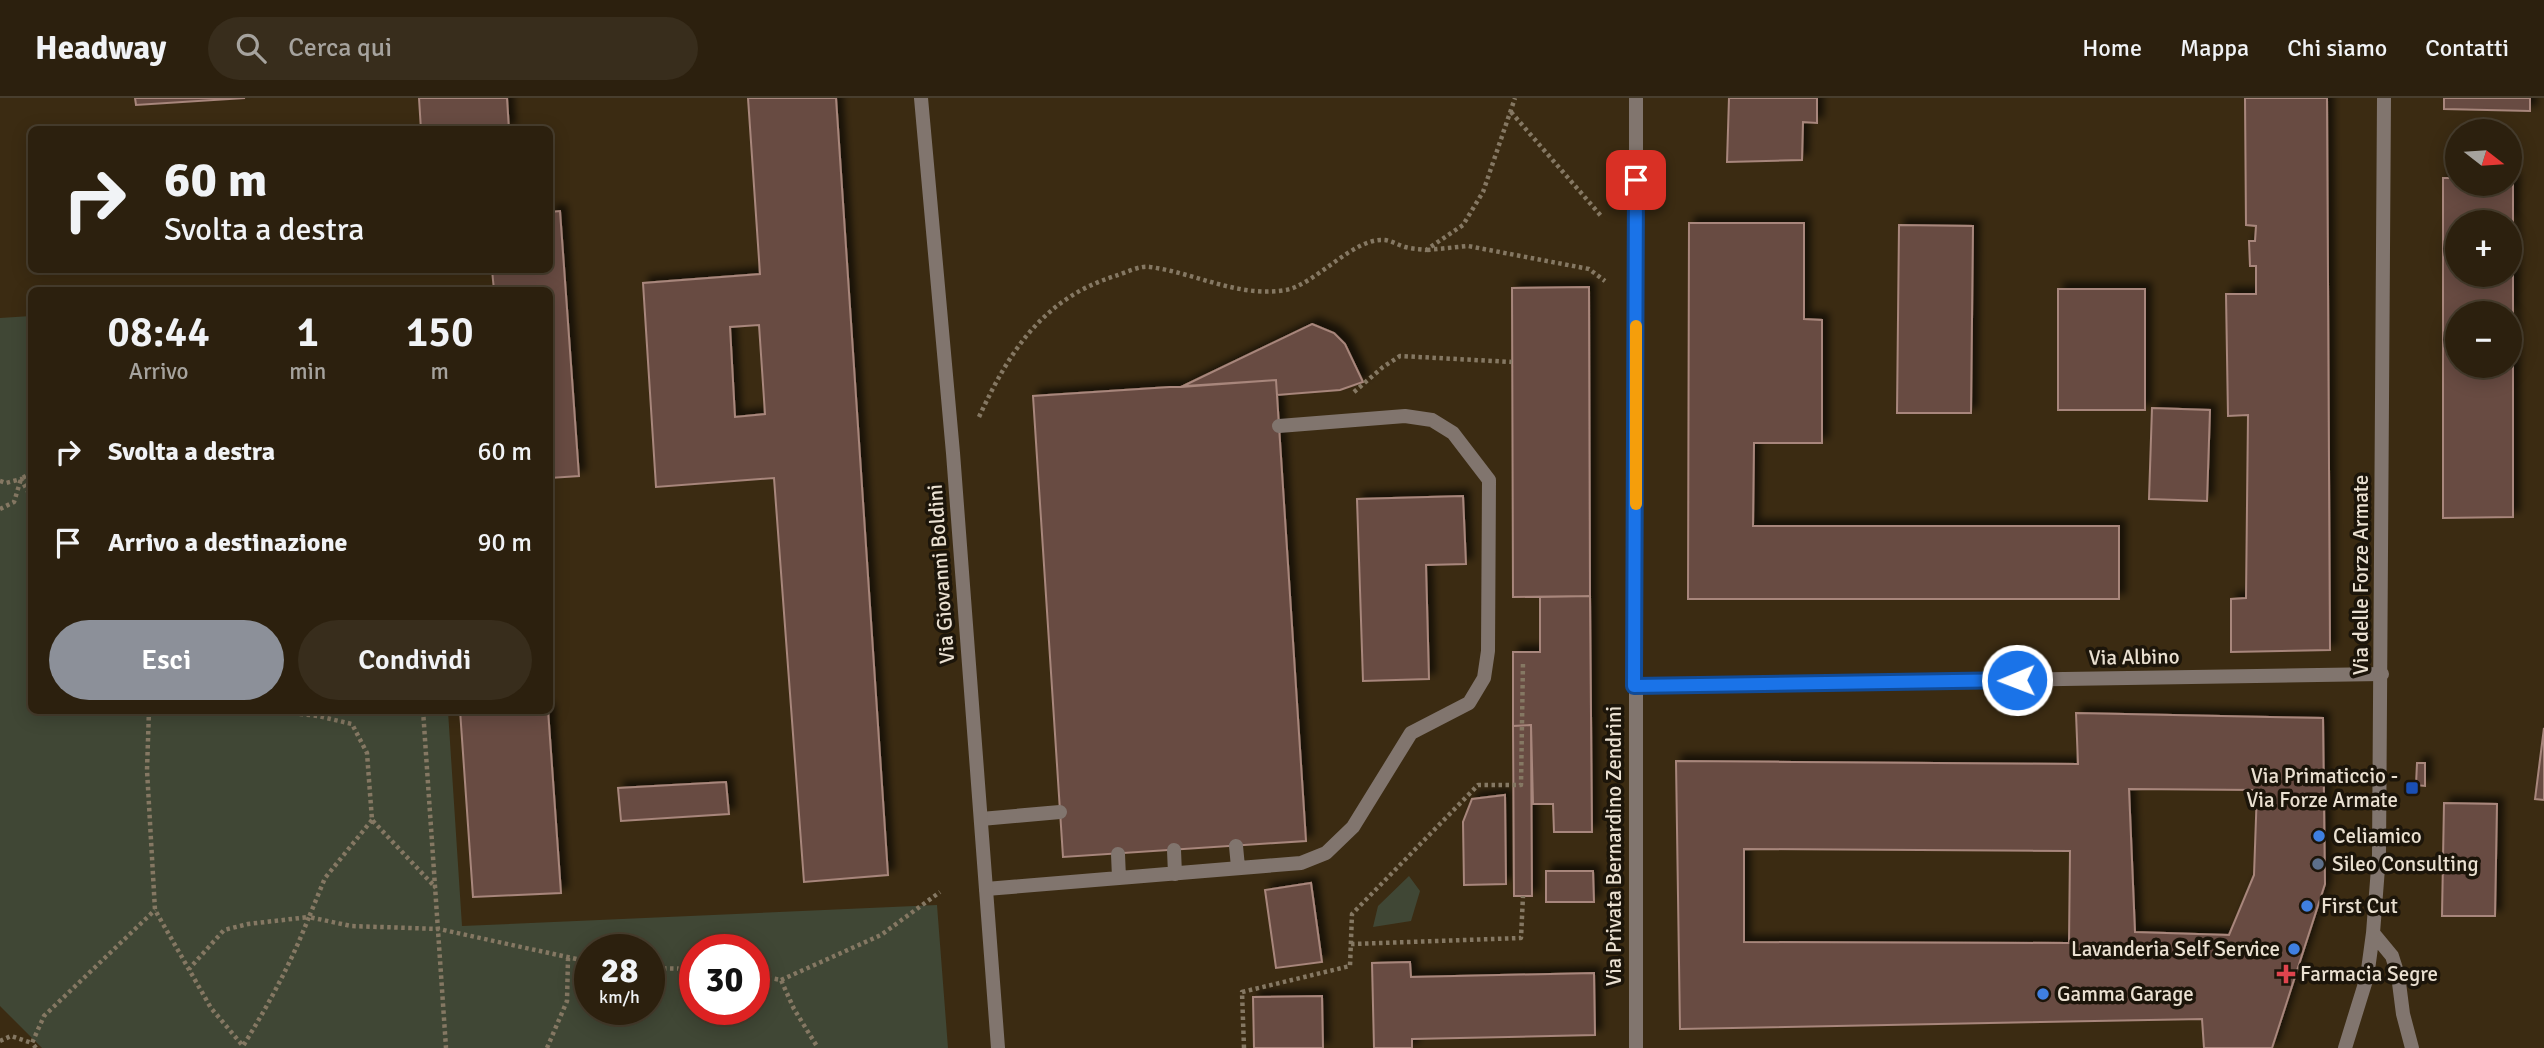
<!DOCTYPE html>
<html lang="it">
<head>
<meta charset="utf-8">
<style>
  :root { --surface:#2c200e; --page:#382d1c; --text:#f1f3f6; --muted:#a6a39e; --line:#483e2e; --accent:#8c9099 }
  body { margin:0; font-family:Signika,sans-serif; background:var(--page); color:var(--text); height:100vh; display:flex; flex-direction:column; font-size:26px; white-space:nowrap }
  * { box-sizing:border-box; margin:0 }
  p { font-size:23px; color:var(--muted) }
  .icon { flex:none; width:38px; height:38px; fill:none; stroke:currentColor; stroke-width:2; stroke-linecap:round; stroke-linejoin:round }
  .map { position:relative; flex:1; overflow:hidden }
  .sheet { position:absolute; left:28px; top:189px; width:525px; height:427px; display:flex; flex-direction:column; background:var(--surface); border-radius:10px; box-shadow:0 4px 18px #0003,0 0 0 2px var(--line) }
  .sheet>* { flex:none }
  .hud { position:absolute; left:28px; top:28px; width:525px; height:147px; border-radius:10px; box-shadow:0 4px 18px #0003,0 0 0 2px var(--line); background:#2c200e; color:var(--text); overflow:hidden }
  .needle { width:46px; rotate:107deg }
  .buttons { position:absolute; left:2445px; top:21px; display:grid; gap:14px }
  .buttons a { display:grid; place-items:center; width:77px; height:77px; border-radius:50%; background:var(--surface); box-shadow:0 4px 18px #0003,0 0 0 2px var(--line); font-size:35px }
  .speed { position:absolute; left:574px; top:836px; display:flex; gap:14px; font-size:35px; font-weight:700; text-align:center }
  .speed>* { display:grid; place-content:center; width:91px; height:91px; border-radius:50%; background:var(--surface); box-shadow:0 4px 18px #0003,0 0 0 2px var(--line); line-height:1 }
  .speed small { font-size:18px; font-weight:400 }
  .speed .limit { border:10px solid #d22; background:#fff; color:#111 }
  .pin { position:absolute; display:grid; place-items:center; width:60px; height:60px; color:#fff; margin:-30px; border-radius:14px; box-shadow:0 4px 10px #0006 }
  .me { position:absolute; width:77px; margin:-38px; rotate:269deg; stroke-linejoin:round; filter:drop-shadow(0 0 5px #0008) }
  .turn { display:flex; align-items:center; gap:24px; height:147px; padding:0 21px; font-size:32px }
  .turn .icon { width:91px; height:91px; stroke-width:2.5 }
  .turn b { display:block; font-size:49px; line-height:60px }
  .eta { display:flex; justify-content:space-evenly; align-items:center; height:119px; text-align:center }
  .eta b { font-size:42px; font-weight:600; line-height:49px }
  .cta { display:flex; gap:14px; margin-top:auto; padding:14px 21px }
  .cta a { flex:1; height:80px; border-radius:42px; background:var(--accent); color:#fff; font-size:28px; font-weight:600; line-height:80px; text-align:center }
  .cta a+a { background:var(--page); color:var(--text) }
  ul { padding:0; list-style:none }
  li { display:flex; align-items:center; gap:21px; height:91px; padding:0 21px }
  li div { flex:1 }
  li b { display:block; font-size:26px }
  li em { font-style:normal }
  header { display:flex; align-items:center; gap:42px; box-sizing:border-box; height:98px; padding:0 35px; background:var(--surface); border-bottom:2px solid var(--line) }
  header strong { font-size:33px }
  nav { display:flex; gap:38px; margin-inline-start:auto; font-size:24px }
  .search { width:490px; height:63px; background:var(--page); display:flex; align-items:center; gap:18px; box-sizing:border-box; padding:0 24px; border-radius:38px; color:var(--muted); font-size:26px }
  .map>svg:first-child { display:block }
  .green { fill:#404735; fill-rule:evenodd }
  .building { fill:#684c43; stroke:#a8867b; stroke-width:2; fill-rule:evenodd; filter:url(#shadow) }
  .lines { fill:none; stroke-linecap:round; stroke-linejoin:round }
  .path { stroke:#857863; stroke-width:4.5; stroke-dasharray:3.5 3.5; stroke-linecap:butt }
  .service { stroke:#81756e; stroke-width:14 }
  .minor { stroke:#81756e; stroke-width:14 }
  .tertiary { stroke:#81756e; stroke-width:14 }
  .route-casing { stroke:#114b97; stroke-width:18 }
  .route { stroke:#1a73e8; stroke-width:12 }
  .slow { stroke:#f59e0b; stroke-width:12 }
  .transit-dot { fill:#1a4fb4; stroke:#1c150a; stroke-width:2.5 }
  .shop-dot { fill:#3f7fe0; stroke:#1c150a; stroke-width:2.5 }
  .service-dot { fill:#5c6f8a; stroke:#1c150a; stroke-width:2.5 }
  .health-dot { fill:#e0444e; stroke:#1c150a; stroke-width:2.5 }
  .labels { text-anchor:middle; stroke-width:7; stroke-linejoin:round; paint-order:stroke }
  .street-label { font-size:21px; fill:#eae0d1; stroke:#1c150a }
  .poi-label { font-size:21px; fill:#eae0d1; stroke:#1c150a; text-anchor:start }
</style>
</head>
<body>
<header>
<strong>Headway</strong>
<div class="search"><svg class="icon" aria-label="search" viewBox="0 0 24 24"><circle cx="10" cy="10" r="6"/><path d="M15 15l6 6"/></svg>Cerca qui</div>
<nav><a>Home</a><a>Mappa</a><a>Chi siamo</a><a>Contatti</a></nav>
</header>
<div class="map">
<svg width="2544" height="950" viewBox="0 0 2544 950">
  <defs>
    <filter id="shadow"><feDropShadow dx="6" dy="-6" stdDeviation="3.5" flood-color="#0009"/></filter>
  </defs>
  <rect width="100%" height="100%" fill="#3b2b12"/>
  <path class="green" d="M31 218 32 612 448 613 462 828 937 807 948 950H42L0 908V220ZM590 852H649V912H590ZM695 852H754V912H695Z
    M1409 778 1420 793 1411 823 1373 829 1378 808Z"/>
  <path class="building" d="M135 0H245L136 7Z
    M419 0H507L509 32H421Z
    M748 0H836L888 777 804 784 774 380 656 389 643 185 760 176ZM759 227 765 316 735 319 730 229Z
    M1729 0H1817V25L1803 24 1802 62 1727 64Z
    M2245 0H2327L2330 552 2231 554V501L2246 500 2248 317 2228 318 2226 196H2256V168H2250L2249 143H2255L2256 128 2246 127Z
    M2444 0H2530V13L2444 11Z
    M2443 80H2457V86H2510V82H2513V419L2443 420ZM2457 124H2510V177H2457ZM2457 215H2510V268H2457Z
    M560 113 579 378 550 380V192H494L492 172H550V114Z
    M1689 125H1804V221L1822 222V345H1754L1753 428H2119V501H1688Z
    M1899 127 1973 128 1971 315H1897Z
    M1589 189 1590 498 1513 499 1512 190Z
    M2058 191H2145V312H2058Z
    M1312 226 1334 235 1345 246 1363 284 1340 292 1277 297 1276 282 1181 289Z
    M1276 282 1306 743 1063 759 1033 298Z
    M2152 310 2210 312 2207 403 2149 401Z
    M1463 398 1466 466 1426 467 1429 581 1363 583 1357 401Z
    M1590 498 1592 734H1554L1553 706H1533L1531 627 1513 628V554H1540V499Z
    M460 612H548L561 795 473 799Z
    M2076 615 2323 620 2325 786 2272 950H2204L2202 921 1680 931 1676 663 2078 666ZM2129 691 2257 692 2254 777 2229 837 2135 834ZM1744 751 2070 753 2069 845 1744 844Z
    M1531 627 1532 798H1514L1513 628Z
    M2544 630V702L2535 701Z
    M2417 665H2425V688L2416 687Z
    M726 684 729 716 621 723 618 690Z
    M1505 697 1506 786 1464 787 1463 724 1472 701Z
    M2444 705 2497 706 2495 818H2442Z
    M1546 773H1593L1594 804H1546Z
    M1311 785 1322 864 1276 870 1265 792Z
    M1410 864 1411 879 1594 875 1595 937 1412 941V950H1374L1372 865Z
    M1322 898 1323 950H1254L1253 899Z"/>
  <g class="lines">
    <path class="path" d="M1511 14 1602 119
      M1427 152 1468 148 1589 171 1605 183
      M1354 294 1383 269 1400 258 1512 264
      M979 319C1009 254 1042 201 1115 178 1125 175 1140 167 1150 169 1196 175 1238 200 1286 192 1316 186 1354 139 1385 142 1392 143 1398 147 1405 149 1412 151 1419 151 1426 152L1463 127 1483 94 1515 0
      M0 383 6 385 21 381 32 401
      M0 411 14 404 21 381 32 374
      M149 612 147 672 155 812 211 910 243 948C269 906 291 865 309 819L248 826 224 832 189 871
      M265 612 318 618 352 626 367 655 372 722 436 790
      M423 612 446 950
      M372 722 325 780 309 819 351 828 439 831 590 864
      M1351 846 1521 840 1523 798
      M649 870 695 871
      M754 877 781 882 794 911 818 950
      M781 882 881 837 940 794
      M0 943 11 938 32 945
      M36 950 32 945 44 918 155 812
      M547 950 567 903 568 860
      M1244 950 1242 894 1350 868 1352 816 1478 687H1521L1523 564"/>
    <path class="service" d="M981 721 1060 714
      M1236 748 1238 769
      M1174 752 1175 776
      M1118 756 1119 780
      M986 791 1301 765 1326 755 1353 729 1411 635 1469 605 1484 580 1488 553 1489 382 1453 335 1432 322 1405 318 1279 328"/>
    <path class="minor" d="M921 0 953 355 998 950
      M1636 0V950
      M1635 588 2382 576"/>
    <path class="tertiary" d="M2373 835 2392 858 2398 877 2403 916 2412 950
      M2345 950 2367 879 2373 835 2379 757 2384 0"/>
  </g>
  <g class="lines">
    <defs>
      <path id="route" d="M1636 82 1634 588 2017 582"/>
    </defs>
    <use href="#route" class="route-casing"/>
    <use href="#route" class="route"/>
    <path class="slow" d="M1636 228V406"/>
  </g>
  <rect class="transit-dot" x="2405" y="683" width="14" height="14" rx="3.5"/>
  <g class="shop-dot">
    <circle cx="2319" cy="738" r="7"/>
    <circle cx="2307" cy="808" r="7"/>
    <circle cx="2294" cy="851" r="7"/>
    <circle cx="2043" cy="896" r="7"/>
  </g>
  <circle class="service-dot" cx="2318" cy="766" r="7"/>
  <path class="health-dot" d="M2282.5 865.5h7v7h7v7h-7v7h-7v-7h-7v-7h7z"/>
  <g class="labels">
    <g class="street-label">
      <text transform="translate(941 476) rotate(-94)" y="7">Via Giovanni Boldini</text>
      <text transform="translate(2361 477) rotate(-90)" y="7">Via delle Forze Armate</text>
      <text transform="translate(2134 559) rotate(-1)" y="7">Via Albino</text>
      <text transform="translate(1614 748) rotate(-90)" y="7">Via Privata Bernardino Zendrini</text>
    </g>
    <g class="poi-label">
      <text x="2398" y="685" text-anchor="end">Via Primaticcio -<tspan x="2398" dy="24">Via Forze Armate</tspan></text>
      <text x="2333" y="745">Celiamico</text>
      <text x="2332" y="773">Sileo Consulting</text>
      <text x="2321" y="815">First Cut</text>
      <text x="2280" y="858" text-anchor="end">Lavanderia Self Service</text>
      <text x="2300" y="883">Farmacia Segre</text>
      <text x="2057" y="903">Gamma Garage</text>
    </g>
  </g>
</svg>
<div class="buttons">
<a><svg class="needle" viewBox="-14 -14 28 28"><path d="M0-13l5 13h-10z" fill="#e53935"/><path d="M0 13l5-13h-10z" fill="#a6a39e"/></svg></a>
<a>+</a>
<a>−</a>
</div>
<div class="speed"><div>28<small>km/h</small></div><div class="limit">30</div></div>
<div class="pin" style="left:1636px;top:82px;background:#d93025"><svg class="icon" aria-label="arrive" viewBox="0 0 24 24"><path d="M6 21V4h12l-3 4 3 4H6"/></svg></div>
<svg class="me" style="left:2017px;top:582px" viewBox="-20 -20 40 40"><circle r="17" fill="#1a73e8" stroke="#fff" stroke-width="3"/><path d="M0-11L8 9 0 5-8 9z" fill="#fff"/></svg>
<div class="hud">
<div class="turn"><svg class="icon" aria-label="right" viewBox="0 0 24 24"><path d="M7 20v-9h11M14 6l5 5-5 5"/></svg><div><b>60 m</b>Svolta a destra</div></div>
</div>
<section class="sheet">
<div class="eta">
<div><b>08:44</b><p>Arrivo</p></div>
<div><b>1</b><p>min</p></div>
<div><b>150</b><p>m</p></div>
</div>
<ul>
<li><svg class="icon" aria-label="right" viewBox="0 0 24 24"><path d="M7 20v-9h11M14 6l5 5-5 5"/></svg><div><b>Svolta a destra</b></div><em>60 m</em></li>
<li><svg class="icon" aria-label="arrive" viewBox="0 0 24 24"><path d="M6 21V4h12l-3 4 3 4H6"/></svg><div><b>Arrivo a destinazione</b></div><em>90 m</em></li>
</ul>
<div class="cta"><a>Esci</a><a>Condividi</a></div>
</section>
</div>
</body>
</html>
